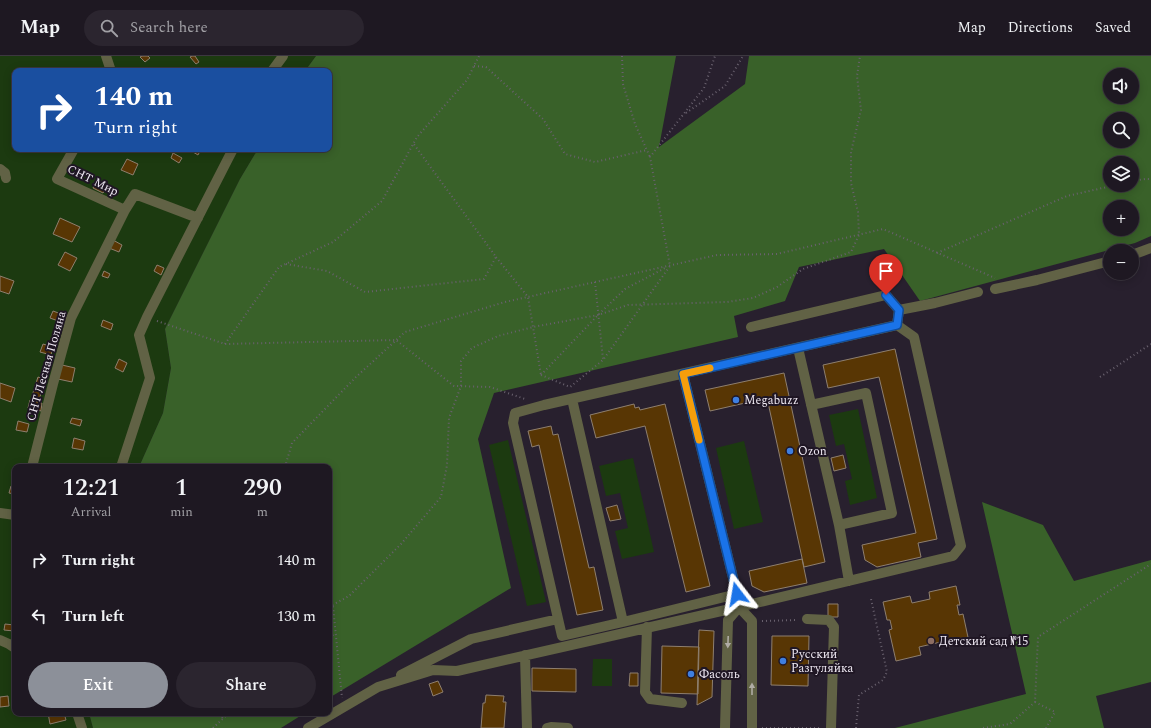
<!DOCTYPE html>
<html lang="en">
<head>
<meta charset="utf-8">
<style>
  :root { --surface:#1e1822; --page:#2b252f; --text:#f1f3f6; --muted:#a1a0a5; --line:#3c3740; --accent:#8c9099 }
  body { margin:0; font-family:Spectral,serif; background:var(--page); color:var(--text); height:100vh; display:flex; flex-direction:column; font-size:15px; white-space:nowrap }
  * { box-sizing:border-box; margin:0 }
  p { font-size:13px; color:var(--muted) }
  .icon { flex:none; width:22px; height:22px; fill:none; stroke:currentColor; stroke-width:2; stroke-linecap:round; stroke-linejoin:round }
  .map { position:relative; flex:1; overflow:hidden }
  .details { position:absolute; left:12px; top:408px; width:320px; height:252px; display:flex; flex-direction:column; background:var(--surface); border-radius:8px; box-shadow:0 2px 10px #0003,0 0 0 1px var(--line) }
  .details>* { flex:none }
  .hud { position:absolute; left:12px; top:12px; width:320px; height:84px; border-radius:8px; box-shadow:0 2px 10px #0003,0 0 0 1px var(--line); background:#1a4fa0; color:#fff; overflow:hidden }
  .buttons { position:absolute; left:1103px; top:12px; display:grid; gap:8px }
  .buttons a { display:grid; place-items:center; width:36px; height:36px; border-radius:50%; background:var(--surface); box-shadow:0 2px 10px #0003,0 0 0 1px var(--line); font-size:20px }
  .pin { position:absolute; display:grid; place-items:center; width:34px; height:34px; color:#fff; margin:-41px -17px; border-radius:50% 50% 50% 0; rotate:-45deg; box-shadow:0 0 4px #0007 }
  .pin .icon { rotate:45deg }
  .me { position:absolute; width:44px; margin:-22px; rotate:346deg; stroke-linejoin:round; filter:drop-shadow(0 0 3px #0008) }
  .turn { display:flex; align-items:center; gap:14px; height:84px; padding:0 16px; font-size:18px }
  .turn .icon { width:52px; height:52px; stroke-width:2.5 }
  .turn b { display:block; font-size:28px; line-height:34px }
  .eta { display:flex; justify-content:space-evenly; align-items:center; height:68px; text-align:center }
  .eta b { font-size:24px; font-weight:600; line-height:28px }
  .primary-button { display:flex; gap:8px; margin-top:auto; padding:8px 16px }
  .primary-button a { flex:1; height:46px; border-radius:24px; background:var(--accent); color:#fff; font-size:16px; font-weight:600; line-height:46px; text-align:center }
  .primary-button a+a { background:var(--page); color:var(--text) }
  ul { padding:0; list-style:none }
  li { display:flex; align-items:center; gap:12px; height:56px; padding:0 16px }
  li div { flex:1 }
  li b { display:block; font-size:15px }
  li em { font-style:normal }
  header { display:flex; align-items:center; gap:24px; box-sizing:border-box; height:56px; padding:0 20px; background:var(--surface); border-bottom:1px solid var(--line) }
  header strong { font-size:19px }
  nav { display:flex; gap:22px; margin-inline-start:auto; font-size:14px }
  .search { width:280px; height:36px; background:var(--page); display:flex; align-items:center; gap:10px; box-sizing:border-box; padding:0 14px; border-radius:22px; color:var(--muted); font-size:15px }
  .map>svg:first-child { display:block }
  .green { fill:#1c3a10 }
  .forest { fill:#396129; fill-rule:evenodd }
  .building { fill:#583604; stroke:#8e7f6f }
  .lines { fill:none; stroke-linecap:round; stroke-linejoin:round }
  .path { stroke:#69616e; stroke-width:2; stroke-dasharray:1 3; stroke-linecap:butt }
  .minor { stroke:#616245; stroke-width:10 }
  .oneway { fill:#afaca4 }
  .route-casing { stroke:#114b97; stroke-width:10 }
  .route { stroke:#1a73e8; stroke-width:7 }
  .slow { stroke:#f59e0b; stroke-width:7 }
  .shop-dot { fill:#3f7fe0; stroke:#1f1624; stroke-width:1.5 }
  .education-dot { fill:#8d6e63; stroke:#1f1624; stroke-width:1.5 }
  .labels { text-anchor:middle; stroke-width:4; stroke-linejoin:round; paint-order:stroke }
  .street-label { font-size:12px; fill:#eee8f2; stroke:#1f1624 }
  .poi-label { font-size:12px; fill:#eee8f2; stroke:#1f1624; text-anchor:start }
</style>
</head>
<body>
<header>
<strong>Map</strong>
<div class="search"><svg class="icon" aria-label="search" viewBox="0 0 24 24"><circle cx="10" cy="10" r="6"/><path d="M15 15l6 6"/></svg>Search here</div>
<nav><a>Map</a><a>Directions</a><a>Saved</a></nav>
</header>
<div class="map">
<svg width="1151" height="672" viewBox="0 0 1151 672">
  <rect width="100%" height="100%" fill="#28202e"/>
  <path class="green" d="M0 0H316L305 15H15V93H258L240 123 165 273 171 312 163 357 139 411H15V657H89L93 672H0Z
    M858 353 877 442 850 449 845 425 852 423 844 388 836 390 829 359Z
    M508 384 546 546 527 550 489 389Z
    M744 385 763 466 734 473 716 392Z
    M633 402 654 496 622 503 615 475 628 472 620 437 606 440 599 410Z
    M593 603H612V630H592Z"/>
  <path class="forest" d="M316 0H676L659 91 745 28 749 0H1151V180L1135 187 920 245 884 193 799 211 785 245 734 260 738 281 494 337 478 383 511 532 329 642V411H139L163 357 171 312 165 273 240 123 258 93H329V15H305ZM1110 19H1132V41H1110ZM1110 63H1132V85H1110ZM1110 107H1132V129H1110ZM1110 151H1132V173H1110Z
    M982 446 1043 469 1074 525 1151 504V626L1096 640 1104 672H895L1026 638Z
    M89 657H305L281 672H93Z"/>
  <path class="building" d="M142 0H148L150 2 145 6 140 1Z
    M192 0H195L199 6 196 8 190 1Z
    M188 93H201L198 99Z
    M173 97 182 102 179 107 171 102Z
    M127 103 138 108 133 119 121 114Z
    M97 123 108 129 103 137 93 132Z
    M60 162 80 171 72 186 53 178Z
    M113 184 122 189 119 196 109 192Z
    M65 196 77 202 70 215 58 209Z
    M157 209 164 212 161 219 154 215Z
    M104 215 110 218 108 222 102 220Z
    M0 220 14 225 9 238 0 235Z
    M53 255 64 259 61 266 50 262Z
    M103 264 113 268 111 274 101 270Z
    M43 288 53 291 51 299 40 296Z
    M895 293 937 483 918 487 921 501 877 511 865 504 862 489 916 477 879 321 828 332 823 309Z
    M119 303 127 307 123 316 115 312Z
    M62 309 75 312 72 326 58 323Z
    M784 317 825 506 804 511 767 342 710 355 705 334Z
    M38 321 46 324 44 333 35 330Z
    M0 327 15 332 11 346 0 342Z
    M34 333 41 335 40 342 32 341Z
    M30 344 42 347 41 355 28 352Z
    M634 348 635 352 639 351 640 354 665 348 710 530 686 536 645 370 596 382 590 359Z
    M72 362 82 364 80 370 70 367Z
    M18 365 29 368 27 376 16 374Z
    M551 370 553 379 558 378 589 512 594 511 603 554 577 559 539 389 532 391 528 375Z
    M74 382 85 385 83 394 72 392Z
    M843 399 846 412 834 415 831 402Z
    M11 430 15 431V438L9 437Z
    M617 449 621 463 610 465 606 452Z
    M802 503 807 527 764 536 752 530 749 515Z
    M956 530 960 549H957L959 559 963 558 969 586 946 591 945 585 919 591 921 599 896 605 889 574 892 573 890 564H887L883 546 910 540 912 547 930 543 929 536Z
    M828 548H838V561H828Z
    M5 568 14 569V575L4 574Z
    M699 574 714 575 712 641 697 649Z
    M772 580H809L808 630 771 629Z
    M662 590 699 591 698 638 661 637Z
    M532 612 576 613V636L532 635Z
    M630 617H638V630H629Z
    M438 625 443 636 433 640 429 628Z
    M486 639 504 640 503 646H506L504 672H481L483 647H485Z
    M8 640 9 650 0 651V641Z
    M48 657H64L66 664 50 668Z"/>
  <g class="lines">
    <path class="path" d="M622 0 623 28 635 68 650 101
      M474 10 486 11 543 63 565 98 595 106 647 94
      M686 57 725 30 743 0
      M1132 125 1145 123H1151
      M937 197 1067 140 1116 129
      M496 201 528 241 541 319
      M286 208 327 215 365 236 484 223 496 201 413 87
      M595 226 603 303
      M157 265 225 288 396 284 454 330 490 331 525 343
      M225 288 279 211 333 186 382 145 417 81 467 24 479 0
      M541 319 570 331 603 304 670 210 650 101 704 32 715 0
      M541 319 598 259 625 233 667 211
      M1100 321 1151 288
      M285 411 292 387 356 321 405 276 505 246 717 199 777 198 883 173 995 222
      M329 539 333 550 342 642
      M329 551 349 540 401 488 441 441 447 409 449 362 461 330V305L472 292 498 280 533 271 598 259 628 249 727 246 753 242 777 231 803 213 851 196 859 179 858 156 851 127V96L861 54 857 20 860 0
      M762 565 798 564
      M329 581 336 577
      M1035 646 1055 656 1046 672
      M222 662 226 657
      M213 672 229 657
      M762 672H821
      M856 672 859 639 883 624 887 616 871 543
      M983 672 1010 668 1035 646 1038 581 1151 508"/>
    <path class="minor" d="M106 0 111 15
      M272 15 283 0
      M74 93 57 123 125 154
      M0 113 5 117 6 122
      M1132 199 1151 192
      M995 233 1037 224 1110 205
      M899 254 935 247 978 236
      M751 271 886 239 899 254 897 269
      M798 292 839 469 849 525
      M572 343 623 566 562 580 513 367 515 357 544 349 897 269 914 281 961 490 953 500 739 551 737 538
      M811 349 866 337 892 457 839 469
      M32 411 53 328 71 262 125 154 135 138 198 162
      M121 411 150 322 139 279 147 261 233 93
      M0 457 15 459
      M739 551 752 565V672
      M807 563 829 564 834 571 831 672
      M623 566 737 538 683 318
      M647 571 645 636 650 643 682 647
      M0 584 9 588 15 592
      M525 599 527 672
      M401 619 471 583 558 563
      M77 657 82 672
      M308 672 378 631 433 614 457 615 739 551
      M547 672 551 671 568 672
      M725 672 728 564 739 551"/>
  </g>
  <defs><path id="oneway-solid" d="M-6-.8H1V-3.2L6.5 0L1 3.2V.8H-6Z"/></defs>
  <g class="oneway">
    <use href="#oneway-solid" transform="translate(728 586) rotate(92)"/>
    <use href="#oneway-solid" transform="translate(752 633) rotate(-90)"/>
  </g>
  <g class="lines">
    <defs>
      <path id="route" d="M737 538 683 318 897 269 899 254 886 239"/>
    </defs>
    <use href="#route" class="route-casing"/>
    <use href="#route" class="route"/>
    <path class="slow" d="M699 384 683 318 710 312"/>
  </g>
  <g class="shop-dot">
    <circle cx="736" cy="344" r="4"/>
    <circle cx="790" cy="395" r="4"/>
    <circle cx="783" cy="605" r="4"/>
    <circle cx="691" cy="618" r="4"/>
  </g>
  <circle class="education-dot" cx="931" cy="585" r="4"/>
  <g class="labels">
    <g class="street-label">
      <text transform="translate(93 124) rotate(26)" y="4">СНТ Мир</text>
      <text transform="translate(46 310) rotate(-74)" y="4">СНТ Лесная Поляна</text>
    </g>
    <g class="poi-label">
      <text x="744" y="348">Megabuzz</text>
      <text x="798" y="399">Ozon</text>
      <text x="939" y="589">Детский сад №15</text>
      <text x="791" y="602">Русский<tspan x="791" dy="14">Разгуляйка</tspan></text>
      <text x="699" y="622">Фасоль</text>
    </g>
  </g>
</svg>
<div class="buttons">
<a><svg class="icon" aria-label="sound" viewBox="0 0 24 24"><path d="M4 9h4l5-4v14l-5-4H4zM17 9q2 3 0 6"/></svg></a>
<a><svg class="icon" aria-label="search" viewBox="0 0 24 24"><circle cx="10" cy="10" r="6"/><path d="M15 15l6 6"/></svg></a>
<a><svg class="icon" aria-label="layers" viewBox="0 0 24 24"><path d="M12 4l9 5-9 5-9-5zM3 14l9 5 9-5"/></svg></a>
<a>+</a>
<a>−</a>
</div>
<div class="pin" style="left:886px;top:239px;background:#d93025"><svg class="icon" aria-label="arrive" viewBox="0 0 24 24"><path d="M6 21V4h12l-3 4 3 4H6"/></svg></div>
<svg class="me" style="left:737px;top:538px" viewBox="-20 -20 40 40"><path d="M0-17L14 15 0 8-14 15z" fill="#1a73e8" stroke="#fff" stroke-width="4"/></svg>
<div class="hud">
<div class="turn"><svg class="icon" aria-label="right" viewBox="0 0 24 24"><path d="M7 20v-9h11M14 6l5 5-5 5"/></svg><div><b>140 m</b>Turn right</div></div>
</div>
<section class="details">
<div class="eta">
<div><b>12:21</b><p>Arrival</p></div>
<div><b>1</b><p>min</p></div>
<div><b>290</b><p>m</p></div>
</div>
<ul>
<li><svg class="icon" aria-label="right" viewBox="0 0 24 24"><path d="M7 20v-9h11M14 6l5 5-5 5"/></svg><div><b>Turn right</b></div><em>140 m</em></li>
<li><svg class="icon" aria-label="left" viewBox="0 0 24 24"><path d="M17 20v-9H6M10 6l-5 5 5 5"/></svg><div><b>Turn left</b></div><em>130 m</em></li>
</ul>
<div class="primary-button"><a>Exit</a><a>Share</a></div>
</section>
</div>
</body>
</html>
